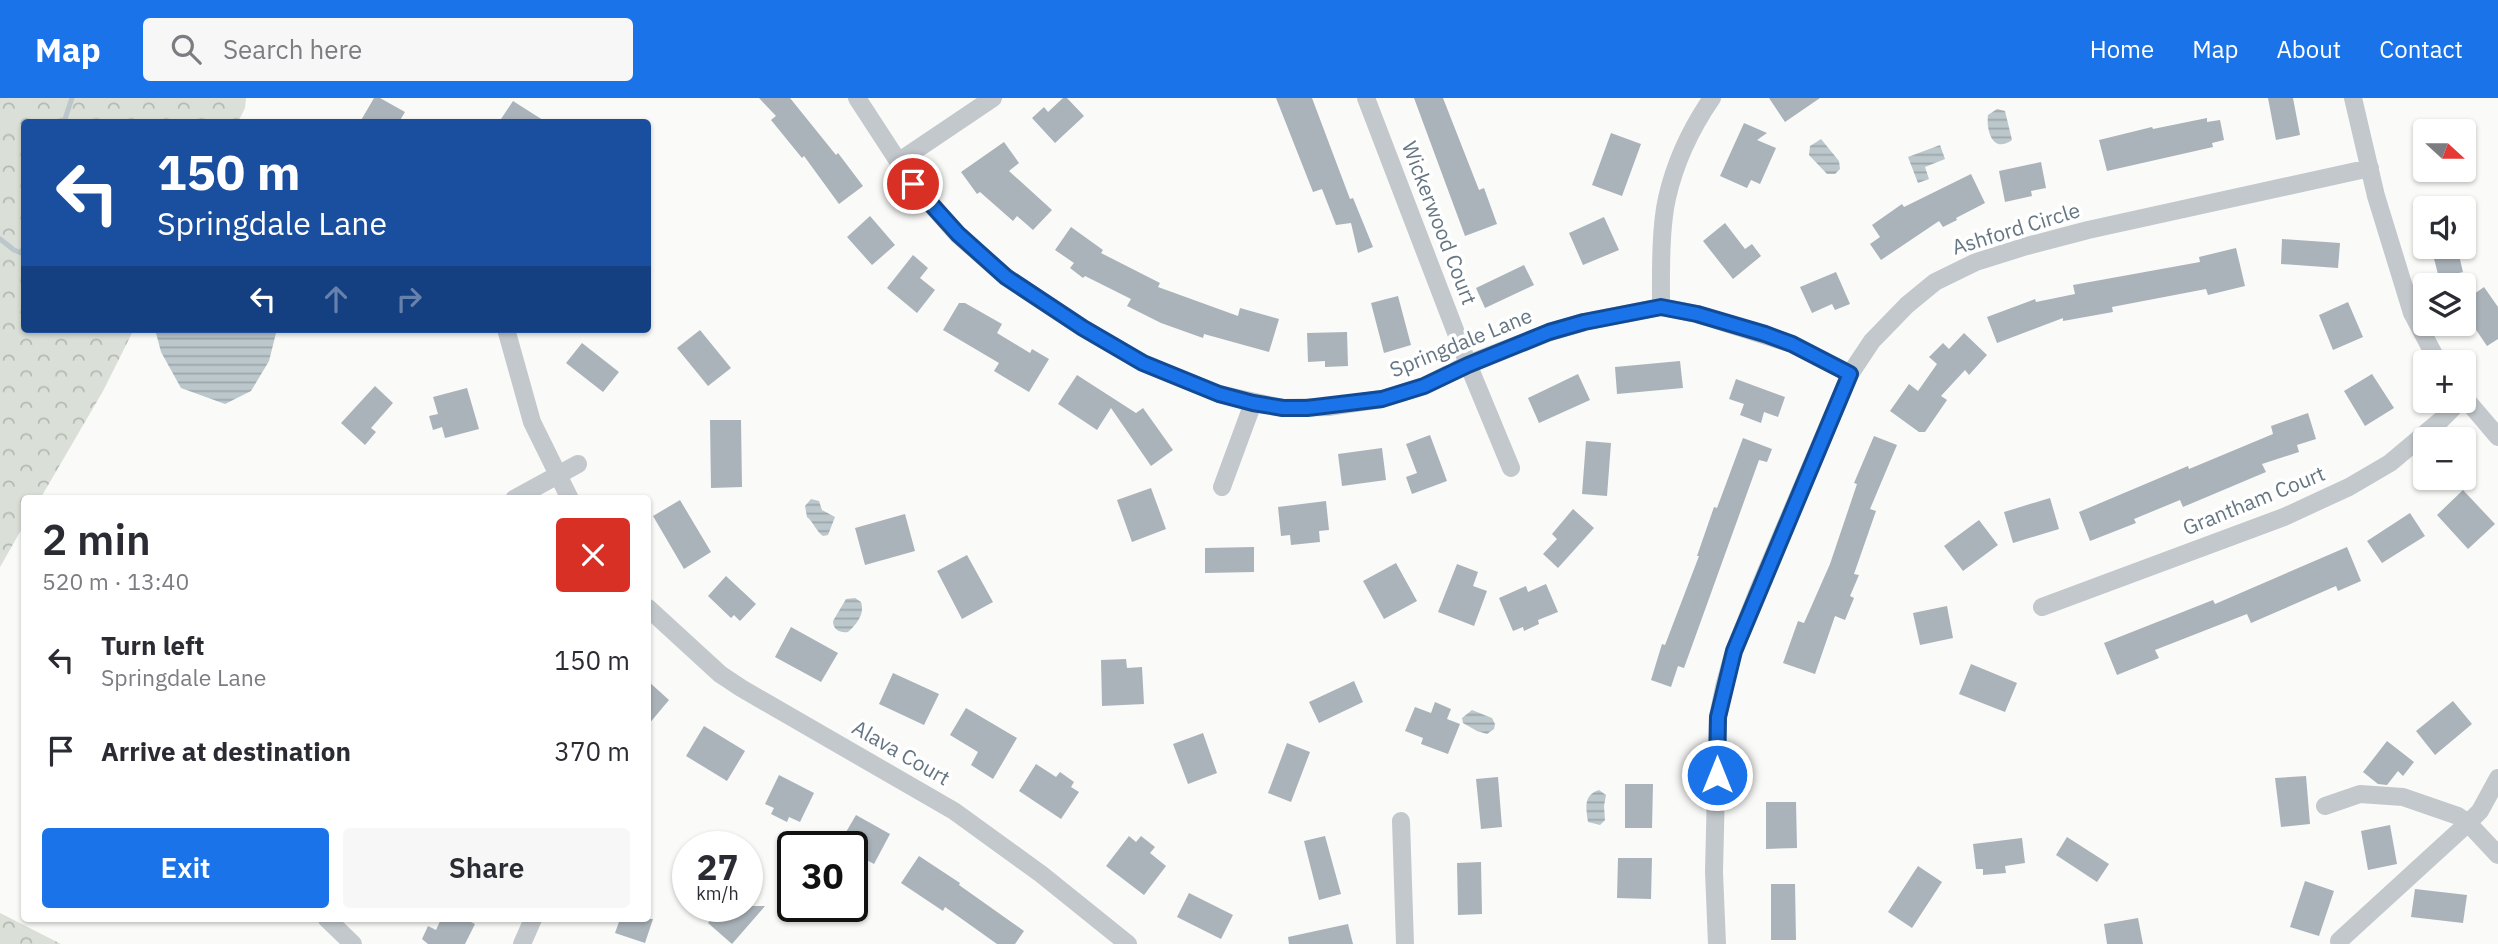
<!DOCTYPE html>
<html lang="en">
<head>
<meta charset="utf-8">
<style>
  :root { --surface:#fff; --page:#f7f7f7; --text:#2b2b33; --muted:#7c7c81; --accent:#1a73e8 }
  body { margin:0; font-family:"IBM Plex Sans",sans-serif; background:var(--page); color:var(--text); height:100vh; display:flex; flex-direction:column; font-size:26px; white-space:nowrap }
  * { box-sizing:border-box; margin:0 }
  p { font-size:23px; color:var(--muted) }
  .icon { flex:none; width:38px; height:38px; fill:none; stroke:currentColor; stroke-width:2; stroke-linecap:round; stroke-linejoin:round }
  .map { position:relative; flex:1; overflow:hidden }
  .drawer { position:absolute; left:21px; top:397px; width:630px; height:427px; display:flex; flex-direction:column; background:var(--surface); border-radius:7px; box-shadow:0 2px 5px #0004 }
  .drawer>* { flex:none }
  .guide { position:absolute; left:21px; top:21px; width:630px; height:214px; border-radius:7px; box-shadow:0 2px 5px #0004; background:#1a4fa0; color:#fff; overflow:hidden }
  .needle { width:46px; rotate:111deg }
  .fabs { position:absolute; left:2413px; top:21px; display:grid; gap:14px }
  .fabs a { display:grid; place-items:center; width:63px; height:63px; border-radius:7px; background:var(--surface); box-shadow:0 2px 5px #0004; font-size:35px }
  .speed { position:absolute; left:672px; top:733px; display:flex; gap:14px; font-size:35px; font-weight:700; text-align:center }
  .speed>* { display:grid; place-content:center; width:91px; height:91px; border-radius:50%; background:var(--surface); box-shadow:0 2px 5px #0004; line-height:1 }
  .speed small { font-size:18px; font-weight:400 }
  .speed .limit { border:4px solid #111; border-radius:10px; background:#fff; color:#111 }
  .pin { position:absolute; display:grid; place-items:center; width:60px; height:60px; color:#fff; margin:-30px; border:4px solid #fff; border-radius:50%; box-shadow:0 2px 7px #0007 }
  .me { position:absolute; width:77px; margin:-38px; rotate:0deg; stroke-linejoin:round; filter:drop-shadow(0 0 5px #0008) }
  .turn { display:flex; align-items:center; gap:24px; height:147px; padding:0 21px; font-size:32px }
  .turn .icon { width:91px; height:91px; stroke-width:2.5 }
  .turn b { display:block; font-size:49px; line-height:60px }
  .lanes { display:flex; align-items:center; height:66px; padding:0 21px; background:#0003; justify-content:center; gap:35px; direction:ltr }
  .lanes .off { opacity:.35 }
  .round { display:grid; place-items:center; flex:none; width:74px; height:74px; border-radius:7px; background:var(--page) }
  .headline { display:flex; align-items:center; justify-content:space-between; height:119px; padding:0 21px }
  h1 { font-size:42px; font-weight:600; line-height:52px }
  .action { display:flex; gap:14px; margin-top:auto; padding:14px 21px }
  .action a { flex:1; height:80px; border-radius:7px; background:var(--accent); color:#fff; font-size:28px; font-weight:600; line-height:80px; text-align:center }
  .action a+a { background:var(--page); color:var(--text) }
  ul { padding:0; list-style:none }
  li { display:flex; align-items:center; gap:21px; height:91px; padding:0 21px }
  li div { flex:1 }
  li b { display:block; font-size:26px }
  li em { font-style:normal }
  header { display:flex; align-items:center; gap:42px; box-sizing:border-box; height:98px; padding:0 35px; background:var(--accent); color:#fff }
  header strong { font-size:33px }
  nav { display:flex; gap:38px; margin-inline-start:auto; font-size:24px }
  .search { width:490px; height:63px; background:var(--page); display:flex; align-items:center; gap:18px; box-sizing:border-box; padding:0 24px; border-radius:7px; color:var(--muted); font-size:26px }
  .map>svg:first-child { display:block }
  .forest { fill:url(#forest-crowns) }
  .water { fill:url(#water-rules) }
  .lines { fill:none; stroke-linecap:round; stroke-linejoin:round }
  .stream { stroke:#bbc7cb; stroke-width:5 }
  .building { fill:#aab3b9 }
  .minor { stroke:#c3c8cc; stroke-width:18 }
  .route-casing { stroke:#114b97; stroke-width:18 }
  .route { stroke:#1a73e8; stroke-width:12 }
  .labels { text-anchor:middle; stroke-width:7; stroke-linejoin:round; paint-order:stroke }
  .street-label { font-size:21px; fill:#657683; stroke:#fff }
</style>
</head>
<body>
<header>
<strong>Map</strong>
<div class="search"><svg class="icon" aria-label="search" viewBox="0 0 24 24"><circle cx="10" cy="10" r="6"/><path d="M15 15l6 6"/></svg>Search here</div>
<nav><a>Home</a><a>Map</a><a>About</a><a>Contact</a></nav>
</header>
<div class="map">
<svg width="2498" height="846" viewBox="0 0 2498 846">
  <defs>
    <pattern id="forest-crowns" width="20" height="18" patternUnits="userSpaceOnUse" patternTransform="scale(1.75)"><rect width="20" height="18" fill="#dadfd7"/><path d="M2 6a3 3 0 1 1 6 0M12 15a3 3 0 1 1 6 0" fill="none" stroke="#b4b9b4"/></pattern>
    <pattern id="water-rules" width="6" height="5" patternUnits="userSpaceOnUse" patternTransform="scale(1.75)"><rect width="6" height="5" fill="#bbc7cb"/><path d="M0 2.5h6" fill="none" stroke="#9ca6aa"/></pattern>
  </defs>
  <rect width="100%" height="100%" fill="#fafaf8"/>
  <path class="forest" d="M0 0H246L245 10 238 24H24V231H134L103 293 40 401H24V427L0 469Z
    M0 815 61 846H0Z"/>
  <path class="water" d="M1997 11 2005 13 2012 42C1993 56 1986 33 1988 17Z
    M1821 41 1839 63 1840 71 1835 76H1827L1809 57 1810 48Z
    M1940 47 1945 61 1925 69 1929 81 1918 85 1908 59Z
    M155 231H277L269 263 251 293 225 306 181 290 161 254Z
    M811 401 819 403 822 412 835 419 828 437 823 438C816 433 814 425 807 419L805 408Z
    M855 500 861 504C865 516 857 526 848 534 840 535 833 532 833 523L846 501Z
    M1472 612 1492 620 1495 626 1494 631 1487 636 1477 633 1463 625 1462 620Z
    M1599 692 1606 697 1604 708 1605 722 1600 727 1588 724C1586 710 1583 697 1599 692Z"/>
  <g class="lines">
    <path class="stream" d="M64 24 72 0
      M0 141 14 152 24 156"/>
  </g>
  <path class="building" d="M374 0H380L405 14 399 24H360Z
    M759 0H790L836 57 838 55 863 88 839 106 804 58 802 60 771 22 776 18Z
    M1063 0H1067L1084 18 1055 45 1032 20 1044 9 1048 14Z
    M1276 0H1312L1350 101 1353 100 1373 149 1358 155 1351 125 1336 127 1322 91 1313 94Z
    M1414 0H1443L1479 92 1484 90 1497 126 1465 138Z
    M1769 0H1820L1785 24Z
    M2268 0H2293L2300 37 2276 42Z
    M513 3 546 24H499Z
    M2207 20V24L2220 22 2224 42 2212 45 2213 49 2107 73 2099 42 2152 29 2153 31Z
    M1744 25 1767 35 1757 42 1776 50 1760 86 1751 82 1747 90 1720 78Z
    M1611 35 1641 46 1622 98 1592 87Z
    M1004 44 1019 65 1009 73 1052 112 1033 132 1017 118 1013 123 980 94 977 96 961 74Z
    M2041 64 2046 90 2031 93 2032 98 2005 104 1999 73Z
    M1971 76 1985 105 1956 120 1957 122 1943 129 1939 123 1881 162 1870 146 1880 139 1872 127 1902 106 1904 109Z
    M870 118 895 147 872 167 847 139Z
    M1604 119 1619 152 1583 167 1569 135Z
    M1725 125 1745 151 1752 146 1761 158 1733 181 1703 143Z
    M1071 129 1103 152 1101 155 1160 185 1158 189 1238 218 1240 210 1279 221 1269 254 1204 236 1203 240 1161 225 1127 208 1131 201 1085 178 1083 180 1070 170 1074 165 1055 152Z
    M2282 141 2340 145 2338 170 2281 166Z
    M2431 149H2457L2463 174 2439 180Z
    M2236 150 2245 188 2208 197 2206 191 2112 209 2113 214 2063 223V220L1997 245 1987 219 2035 201 2036 204 2075 196 2073 187 2200 164 2199 159Z
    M913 157 928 170 920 180 935 192 917 215 887 190Z
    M1524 167 1534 187 1485 210 1476 190Z
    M1836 174 1850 206 1835 212 1832 206 1812 215 1800 189Z
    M2484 189 2498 209V241L2487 248 2464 214V203Z
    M1398 198 1411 247 1384 255 1371 205Z
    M2348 204 2363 239 2333 252 2319 217Z
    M959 205H965L1002 226 997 235 1030 255 1032 251 1049 261 1029 294 994 273 999 265 943 232Z
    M700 232 731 270 708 288 677 250Z
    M1347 234 1348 268 1325 269V263L1308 264 1307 235Z
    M1964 235 1987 257 1969 277 1965 272 1941 298 1947 302 1925 334H1919L1890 313 1909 286 1918 293 1937 266 1929 259 1943 245 1949 251Z
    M582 245 619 274 603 294 566 265Z
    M1680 263 1683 290 1617 296 1615 269Z
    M1578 276 1590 302 1539 325 1528 300Z
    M2372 276 2394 310 2365 328 2344 293Z
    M1077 277 1136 315 1143 310 1173 352 1151 368 1111 310 1097 332 1058 306Z
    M1736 281 1785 299 1778 319 1764 314 1761 325 1740 317 1744 306 1729 301Z
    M375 288 393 305 371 330 376 334 365 347 341 325Z
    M467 290 479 331 445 340 442 329 433 332 429 318 438 316 433 299Z
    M2308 315 2316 341 2297 347 2299 354 2262 366 2266 374 2183 409 2180 402 2134 421 2136 425 2090 443 2079 414 2188 368 2189 371 2273 336 2271 328Z
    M710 322H741L742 389 711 390Z
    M1430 337 1447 383 1412 396 1406 379 1417 375 1406 346Z
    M1874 338 1897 347 1870 411 1876 413 1854 476 1859 477 1850 498 1854 500 1845 522 1835 518 1815 576 1783 565 1798 523 1804 525 1830 466 1857 386 1854 385Z
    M1743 340 1772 351 1767 364 1759 362 1684 570 1678 568 1671 589 1651 582 1662 546 1665 547 1699 458H1697L1714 409 1717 410Z
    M1586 343 1611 345 1607 398 1582 396Z
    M1382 350 1386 382 1342 388 1338 356Z
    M1151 390 1166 431 1132 444 1117 402Z
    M2463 392 2495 426 2468 451 2437 417Z
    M2050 400 2059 431 2013 445 2004 414Z
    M680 402 711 454 684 471 653 418Z
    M1326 403 1329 432 1319 433 1320 444 1291 447 1290 437 1281 438 1278 409Z
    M1573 411 1594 430 1558 470 1543 456 1557 441 1552 436Z
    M2410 415 2425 438 2382 465 2367 443Z
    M905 416 915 453 865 467 855 430Z
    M1979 422 1998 447 1963 473 1944 448Z
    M1254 449V474L1205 475V450Z
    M2347 449 2361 483 2338 493 2336 488 2251 525 2247 516 2155 552 2159 560 2117 577 2104 545 2213 502 2215 506Z
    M967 457 993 504 962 521 937 473Z
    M1396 465 1417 503 1384 521 1363 483Z
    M1457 466 1478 474 1473 488 1487 493 1474 528 1438 514Z
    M726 478 756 506 740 523 734 517 731 520 708 498Z
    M1546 486 1558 514 1538 522 1539 526 1524 533 1523 529 1513 533 1499 500 1526 488 1528 494Z
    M1947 508 1953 540 1920 547 1913 515Z
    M791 529 838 555 821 584 775 559Z
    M1126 561 1127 570 1142 569 1144 606 1102 608 1101 562Z
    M1971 566 2017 585 2005 614 1959 596Z
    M893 575 939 596 924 627 879 606Z
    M648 583 669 602 648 627Z
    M1354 583 1363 604 1319 625 1309 604Z
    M2453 603 2472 626 2435 657 2416 633Z
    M1435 604 1451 611 1447 621 1460 626 1448 656 1421 646 1423 640 1405 633 1415 609 1431 615Z
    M966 610 1017 640 993 681 971 667 978 654 950 637Z
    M704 628 745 653 727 683 686 658Z
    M1203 635 1217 675 1188 686 1173 646Z
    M2387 643 2414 664 2403 678 2398 673 2387 687 2378 686 2363 674Z
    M1287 645 1310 654 1291 704 1268 695Z
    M1036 666 1056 679 1060 674 1074 684 1071 689 1079 694 1061 721 1019 693Z
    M779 677 814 695 800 724 789 719 787 724 771 716 774 710 765 706Z
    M2306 678 2310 726 2281 729 2275 680Z
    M1498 679 1502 729 1481 731 1476 681Z
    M1625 686H1653L1652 730H1625Z
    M1766 704H1796L1797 750 1766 751Z
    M856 717 890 736 874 766 852 754V749L839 746Z
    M2390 727 2397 766 2368 772 2361 733Z
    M1129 738 1136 744 1141 738 1155 749 1150 755 1166 768 1144 797 1106 768Z
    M1325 738 1341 796 1319 802 1304 743Z
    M2067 739 2109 766 2097 784 2056 757Z
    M2022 740 2025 765 2005 768 2006 775 1983 777V771H1976L1973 746Z
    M919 758 960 785 959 787 1024 833 1015 846H997L945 809 943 813 901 785Z
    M1618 760H1652L1651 801 1617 800Z
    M1481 764 1482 816 1458 817 1457 765Z
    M1918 768 1942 784 1912 830 1888 814Z
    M2305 783 2334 793 2319 838 2290 829Z
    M1771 786H1795L1796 842H1771Z
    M2415 791 2467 797 2463 825 2411 819Z
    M1189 795 1233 817 1221 841 1177 819Z
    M722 808H765L732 846 708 825Z
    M2138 820 2143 846H2107L2104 826Z
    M441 821H465L475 826 465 846H428L422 841 428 828 436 832Z
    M620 821H653L645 845 615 835Z
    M1348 826 1353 846H1289L1288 839Z"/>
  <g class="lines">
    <path class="minor" d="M857 0 913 86 958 137 1006 179 1083 230 1143 265 1219 296 1283 310 1328 309 1382 301 1424 288 1468 266 1550 234 1584 224 1661 209 1697 216 1792 246 1850 276
      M1366 0 1468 266 1511 370
      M2353 0 2376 98 2412 215 2438 264
      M898 64 993 0
      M1661 209C1661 177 1660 131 1667 100 1675 65 1692 29 1712 0
      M506 231 532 324 570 401
      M2464 299 2498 339
      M1222 389 1253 305
      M514 401 578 366
      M2042 509 2284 419 2349 389 2390 365 2440 323 2460 303
      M648 510 720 576 741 590 954 713 1041 776 1128 846
      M2325 708 2360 696 2403 699 2458 718 2468 725 2498 757
      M1401 723 1405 846
      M327 821 353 846
      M2339 843 2468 725 2480 713 2498 680
      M522 846 533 821
      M1717 846 1714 774 1717 650 1718 619 1724 589 1734 553 1760 488 1850 276 1872 243 1907 207 1935 184 1976 164 2027 148 2088 132 2370 70"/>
  </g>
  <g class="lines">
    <defs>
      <path id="route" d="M913 86 958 136 1006 179 1083 230 1143 265 1219 296 1253 305 1283 310H1307L1382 301 1424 288 1468 267 1549 234 1584 224 1661 209 1697 216 1765 236 1792 246 1850 276 1734 553 1718 619 1717 677"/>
    </defs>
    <use href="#route" class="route-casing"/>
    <use href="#route" class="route"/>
  </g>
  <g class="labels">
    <g class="street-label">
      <text transform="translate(1439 125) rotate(69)" y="7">Wickerwood Court</text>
      <text transform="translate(2016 131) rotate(-17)" y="7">Ashford Circle</text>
      <text transform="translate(1461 245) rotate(-22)" y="7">Springdale Lane</text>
      <text transform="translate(2254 403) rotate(-22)" y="7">Grantham Court</text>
      <text transform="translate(901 655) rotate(30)" y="7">Alava Court</text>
    </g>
  </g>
</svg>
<div class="fabs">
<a><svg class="needle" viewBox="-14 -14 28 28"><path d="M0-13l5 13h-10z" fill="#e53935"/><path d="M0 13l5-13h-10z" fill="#7c7c81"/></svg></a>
<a><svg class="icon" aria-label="sound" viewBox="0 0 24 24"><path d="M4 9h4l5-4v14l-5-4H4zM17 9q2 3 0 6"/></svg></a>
<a><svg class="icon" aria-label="layers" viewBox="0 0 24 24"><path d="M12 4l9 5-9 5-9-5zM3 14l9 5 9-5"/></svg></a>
<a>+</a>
<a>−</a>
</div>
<div class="speed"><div>27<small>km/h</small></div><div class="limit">30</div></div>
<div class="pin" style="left:913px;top:86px;background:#d93025"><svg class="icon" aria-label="arrive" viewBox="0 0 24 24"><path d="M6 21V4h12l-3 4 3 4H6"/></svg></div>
<svg class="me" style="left:1717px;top:677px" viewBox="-20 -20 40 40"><circle r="17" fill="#1a73e8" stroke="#fff" stroke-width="3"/><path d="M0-11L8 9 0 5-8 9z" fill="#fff"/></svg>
<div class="guide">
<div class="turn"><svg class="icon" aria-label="left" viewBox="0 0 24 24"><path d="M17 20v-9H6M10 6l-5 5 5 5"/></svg><div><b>150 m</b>Springdale Lane</div></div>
<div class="lanes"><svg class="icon" aria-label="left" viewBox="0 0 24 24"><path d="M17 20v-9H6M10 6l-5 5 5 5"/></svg><svg class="icon off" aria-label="ahead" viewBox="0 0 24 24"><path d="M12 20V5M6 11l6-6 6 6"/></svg><svg class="icon off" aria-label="right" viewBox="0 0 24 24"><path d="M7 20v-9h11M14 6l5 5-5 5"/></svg></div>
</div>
<section class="drawer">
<div class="headline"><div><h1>2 min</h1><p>520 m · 13:40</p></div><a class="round" style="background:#d93025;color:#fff"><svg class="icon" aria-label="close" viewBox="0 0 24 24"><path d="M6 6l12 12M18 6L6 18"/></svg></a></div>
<ul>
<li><svg class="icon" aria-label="left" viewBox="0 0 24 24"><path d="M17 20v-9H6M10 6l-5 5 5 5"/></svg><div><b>Turn left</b><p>Springdale Lane</p></div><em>150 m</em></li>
<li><svg class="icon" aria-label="arrive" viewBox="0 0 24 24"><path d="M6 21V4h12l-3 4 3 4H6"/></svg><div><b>Arrive at destination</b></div><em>370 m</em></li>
</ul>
<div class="action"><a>Exit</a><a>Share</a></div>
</section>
</div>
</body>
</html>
